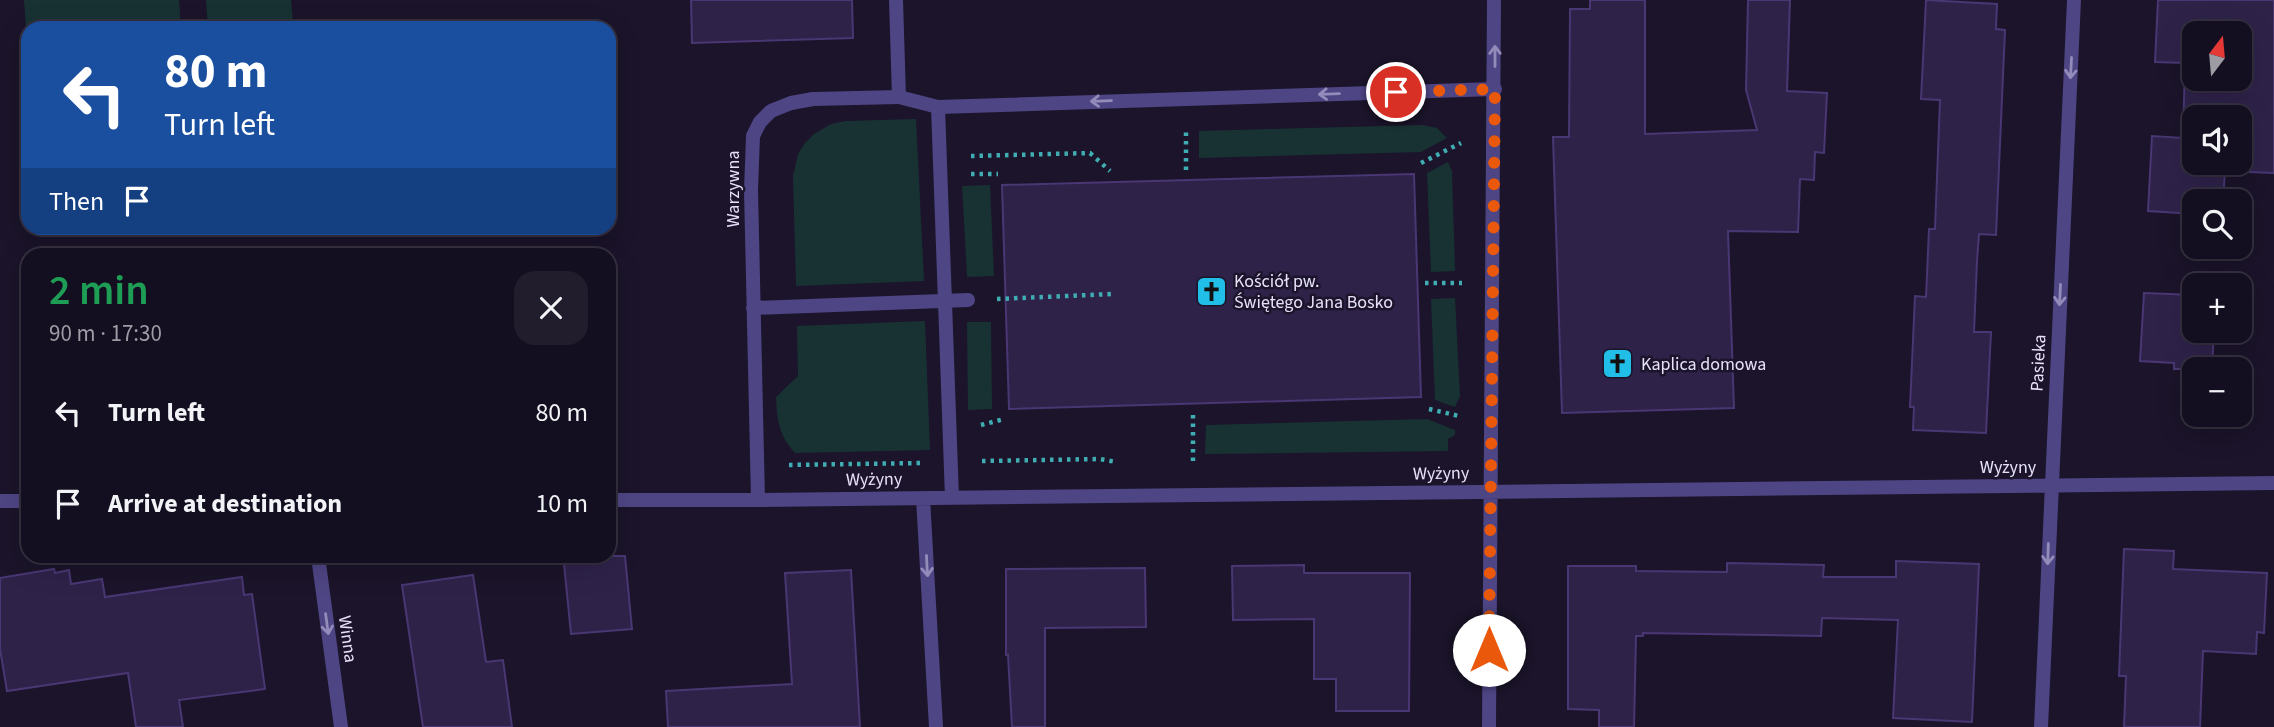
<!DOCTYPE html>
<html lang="en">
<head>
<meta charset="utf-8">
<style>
  :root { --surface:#140f20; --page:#211d2d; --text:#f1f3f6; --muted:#9d9ca5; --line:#332f3e }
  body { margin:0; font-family:"Source Sans 3",sans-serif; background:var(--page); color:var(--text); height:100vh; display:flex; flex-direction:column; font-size:26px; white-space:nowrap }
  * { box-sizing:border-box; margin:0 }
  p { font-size:23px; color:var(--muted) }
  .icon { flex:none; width:38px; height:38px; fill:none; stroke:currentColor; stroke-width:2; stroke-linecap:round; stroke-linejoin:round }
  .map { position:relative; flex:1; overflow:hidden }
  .details { position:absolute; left:21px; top:248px; width:595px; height:315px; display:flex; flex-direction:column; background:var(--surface); border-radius:21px; box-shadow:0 7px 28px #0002,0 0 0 2px var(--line) }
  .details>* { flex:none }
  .top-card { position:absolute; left:21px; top:21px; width:595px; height:214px; border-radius:21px; box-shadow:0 7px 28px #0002,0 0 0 2px var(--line); background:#1a4fa0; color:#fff; overflow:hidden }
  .needle { width:46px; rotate:16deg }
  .buttons { position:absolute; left:2182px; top:21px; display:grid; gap:14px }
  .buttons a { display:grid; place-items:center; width:70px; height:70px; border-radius:14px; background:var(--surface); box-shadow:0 7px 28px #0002,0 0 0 2px var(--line); font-size:35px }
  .pin { position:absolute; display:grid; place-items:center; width:60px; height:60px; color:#fff; margin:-30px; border:4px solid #fff; border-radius:50%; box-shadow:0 2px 7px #0007 }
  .me { position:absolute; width:77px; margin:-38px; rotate:0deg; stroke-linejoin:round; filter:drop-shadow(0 0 5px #0008) }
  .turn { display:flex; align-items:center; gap:24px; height:147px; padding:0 28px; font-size:32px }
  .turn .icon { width:91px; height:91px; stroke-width:2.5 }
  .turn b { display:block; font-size:49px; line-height:60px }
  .then { display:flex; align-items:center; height:66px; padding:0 28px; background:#0003; gap:14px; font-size:26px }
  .round { display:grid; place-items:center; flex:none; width:74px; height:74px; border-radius:21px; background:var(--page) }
  .summary { display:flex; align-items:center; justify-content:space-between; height:119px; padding:0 28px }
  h1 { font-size:42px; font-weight:600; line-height:52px; color:#1e9e55 }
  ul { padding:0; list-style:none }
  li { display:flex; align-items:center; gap:21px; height:91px; padding:0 28px }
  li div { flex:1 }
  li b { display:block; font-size:26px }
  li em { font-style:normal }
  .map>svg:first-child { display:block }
  .green { fill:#183234 }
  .building { fill:#2e2249; stroke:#493773; stroke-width:2; fill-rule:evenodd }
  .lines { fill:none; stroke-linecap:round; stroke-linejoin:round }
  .path { stroke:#3fadb2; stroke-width:4.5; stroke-dasharray:3.5 5; stroke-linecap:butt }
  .lane { stroke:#4e4584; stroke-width:14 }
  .street { stroke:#4e4584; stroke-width:14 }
  .oneway { stroke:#938bba }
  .route { stroke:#ea580c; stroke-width:12; stroke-dasharray:0 21.6 }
  .labels { text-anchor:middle; stroke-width:5; stroke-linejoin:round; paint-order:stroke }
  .street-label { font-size:18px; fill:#e7e1fc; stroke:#1b142a }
  .poi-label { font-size:18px; fill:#e7e1fc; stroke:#1b142a; text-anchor:start }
</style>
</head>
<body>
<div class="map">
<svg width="2274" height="727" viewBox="0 0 2274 727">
  <rect width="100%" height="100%" fill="#1b142a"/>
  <path class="green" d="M24 0H179L181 28H28V56Z
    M206 0H291L293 23 208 28Z
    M916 119 924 281 796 286 793 176 798 154 805 143 814 134 831 124 846 121Z
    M1422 125 1437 128 1447 138 1421 152 1199 158V131Z
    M1448 162 1452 171 1455 271 1431 272 1427 173Z
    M990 185 994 276 967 277 962 186Z
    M1455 298 1460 396 1455 407 1435 400 1431 299Z
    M925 321 930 450 795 453C779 436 777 419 776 397L798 376 797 326Z
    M967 322H991L992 409 968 410Z
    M1427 419 1455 430V435L1448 439V451L1205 454 1206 425Z"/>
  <path class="building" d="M691 0H852L853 38 692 43Z
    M1590 0H1645V134L1757 130 1746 90 1748 0H1790L1787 91 1827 93 1824 153 1815 152 1814 180 1800 179 1798 232 1728 231 1734 408 1562 413 1553 137H1569L1570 9H1590Z
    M1926 0 1997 4 1996 29 2005 30 1996 235 1979 234 1977 261 1974 332H1991L1986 433 1913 430 1914 407H1910L1915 296 1926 297 1929 229H1935L1940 100 1921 99Z
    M2158 0H2274V173L2225 171 2223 201H2194V214L2148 211 2152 136 2183 138 2185 63 2155 62ZM2194 33H2240V79H2194ZM2194 117H2240V163H2194Z
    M1414 174 1421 397 1009 409 1002 185Z
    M2144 293 2194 295V331H2214L2212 369H2174V363L2140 361Z
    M2124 549 2174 551 2173 569 2267 573 2264 633 2257 632 2256 654 2203 651 2200 727H2124L2126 676H2119Z
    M575 556H625L632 629 571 634 564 564 575 563Z
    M1896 561 1979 564 1972 722 1893 718 1898 620 1822 618 1821 636 1643 633V636H1636L1634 727H1599V710L1568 709V566H1636V571L1727 572V563L1824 565 1823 577H1896Z
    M1304 565V573H1410L1409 711H1336V679H1314V619L1233 620 1232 566Z
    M1145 568 1146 627 1045 628V727H1012L1008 655H1006V569Z
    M54 569 55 573 69 570 71 584 102 579 105 597 242 577 244 595 252 594 265 689 179 700 183 727H136L128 673 7 691 0 649V578Z
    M851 570 860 727H668L666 691 792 684 785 573Z
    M473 575 486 662 503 660 512 727H423L402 585Z"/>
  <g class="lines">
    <path class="path" d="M971 156 1090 153 1110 171
      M1421 163 1461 143
      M1186 170V128
      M971 174H998
      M1425 283H1462
      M997 299 1112 294
      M1429 409 1459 416
      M1193 415V463
      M981 425 1004 419
      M982 461 1100 459 1116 462
      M789 465 921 463"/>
    <path class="lane" d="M899 97 938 107 1495 89"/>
    <path class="street" d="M938 107 952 498
      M753 308 968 300
      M923 498 936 727
      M609 500H758L2274 483
      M758 500 751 190 753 136 760 122 771 111 791 103 813 99 899 97 896 0
      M0 501H28
      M318 556 341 727
      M1489 727 1494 0
      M2041 727 2074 0"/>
  </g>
  <defs><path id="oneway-shaft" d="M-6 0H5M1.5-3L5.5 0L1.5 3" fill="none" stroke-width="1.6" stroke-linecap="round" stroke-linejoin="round" transform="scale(1.75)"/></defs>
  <g class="oneway">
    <use href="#oneway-shaft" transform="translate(1495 56) rotate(-90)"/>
    <use href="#oneway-shaft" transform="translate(2071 68) rotate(93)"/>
    <use href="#oneway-shaft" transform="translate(1329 94) rotate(178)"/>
    <use href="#oneway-shaft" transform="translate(1101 101) rotate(178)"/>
    <use href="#oneway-shaft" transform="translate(2060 295) rotate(93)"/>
    <use href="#oneway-shaft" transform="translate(2048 554) rotate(92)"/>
    <use href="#oneway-shaft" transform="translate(927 566) rotate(87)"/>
    <use href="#oneway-shaft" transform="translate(327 624) rotate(82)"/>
  </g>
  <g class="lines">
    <path class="route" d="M1396 92 1495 89 1489 650"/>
  </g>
  <defs>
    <symbol id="church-square" viewBox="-11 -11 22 22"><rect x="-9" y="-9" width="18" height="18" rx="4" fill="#21bee7" stroke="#1b142a"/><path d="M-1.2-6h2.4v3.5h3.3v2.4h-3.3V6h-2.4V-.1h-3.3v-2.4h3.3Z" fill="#111"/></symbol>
  </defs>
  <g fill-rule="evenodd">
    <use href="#church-square" x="1194" y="274" width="35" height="35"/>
    <use href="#church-square" x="1600" y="346" width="35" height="35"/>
  </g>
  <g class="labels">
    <g class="street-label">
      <text transform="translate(733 189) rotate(-90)" y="6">Warzywna</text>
      <text transform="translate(2038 363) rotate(-87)" y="6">Pasieka</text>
      <text x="2008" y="473">Wyżyny</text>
      <text transform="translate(1441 473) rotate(-1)" y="6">Wyżyny</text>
      <text transform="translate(874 479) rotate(-1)" y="6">Wyżyny</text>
      <text transform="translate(348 639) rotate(82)" y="6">Winna</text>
    </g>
    <g class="poi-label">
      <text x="1234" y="287">Kościół pw.<tspan x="1234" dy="21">Świętego Jana Bosko</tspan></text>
      <text x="1641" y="370">Kaplica domowa</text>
    </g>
  </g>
</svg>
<div class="buttons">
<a><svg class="needle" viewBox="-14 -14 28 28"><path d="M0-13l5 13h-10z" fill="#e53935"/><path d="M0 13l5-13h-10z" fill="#9d9ca5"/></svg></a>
<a><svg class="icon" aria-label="sound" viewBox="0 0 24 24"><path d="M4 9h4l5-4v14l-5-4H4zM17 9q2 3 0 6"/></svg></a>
<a><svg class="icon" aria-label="search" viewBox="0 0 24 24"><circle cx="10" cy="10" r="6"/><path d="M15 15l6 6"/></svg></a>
<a>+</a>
<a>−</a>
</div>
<div class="pin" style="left:1396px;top:92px;background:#d93025"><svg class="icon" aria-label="arrive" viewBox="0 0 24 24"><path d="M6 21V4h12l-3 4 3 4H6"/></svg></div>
<svg class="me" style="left:1489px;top:650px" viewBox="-20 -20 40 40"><circle r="19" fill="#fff"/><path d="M0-13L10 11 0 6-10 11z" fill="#ea580c"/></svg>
<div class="top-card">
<div class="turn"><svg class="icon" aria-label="left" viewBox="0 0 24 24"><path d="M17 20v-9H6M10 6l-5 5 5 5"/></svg><div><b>80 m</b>Turn left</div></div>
<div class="then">Then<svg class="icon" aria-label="arrive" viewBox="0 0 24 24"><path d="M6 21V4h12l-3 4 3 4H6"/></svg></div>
</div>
<section class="details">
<div class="summary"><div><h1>2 min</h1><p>90 m · 17:30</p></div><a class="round"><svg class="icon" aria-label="close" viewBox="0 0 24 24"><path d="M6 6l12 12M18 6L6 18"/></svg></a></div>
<ul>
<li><svg class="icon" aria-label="left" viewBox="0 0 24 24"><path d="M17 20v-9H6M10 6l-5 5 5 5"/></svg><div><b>Turn left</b></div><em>80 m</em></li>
<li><svg class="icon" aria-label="arrive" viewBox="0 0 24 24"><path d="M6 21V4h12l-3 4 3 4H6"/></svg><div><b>Arrive at destination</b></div><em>10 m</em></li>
</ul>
</section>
</div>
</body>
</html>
